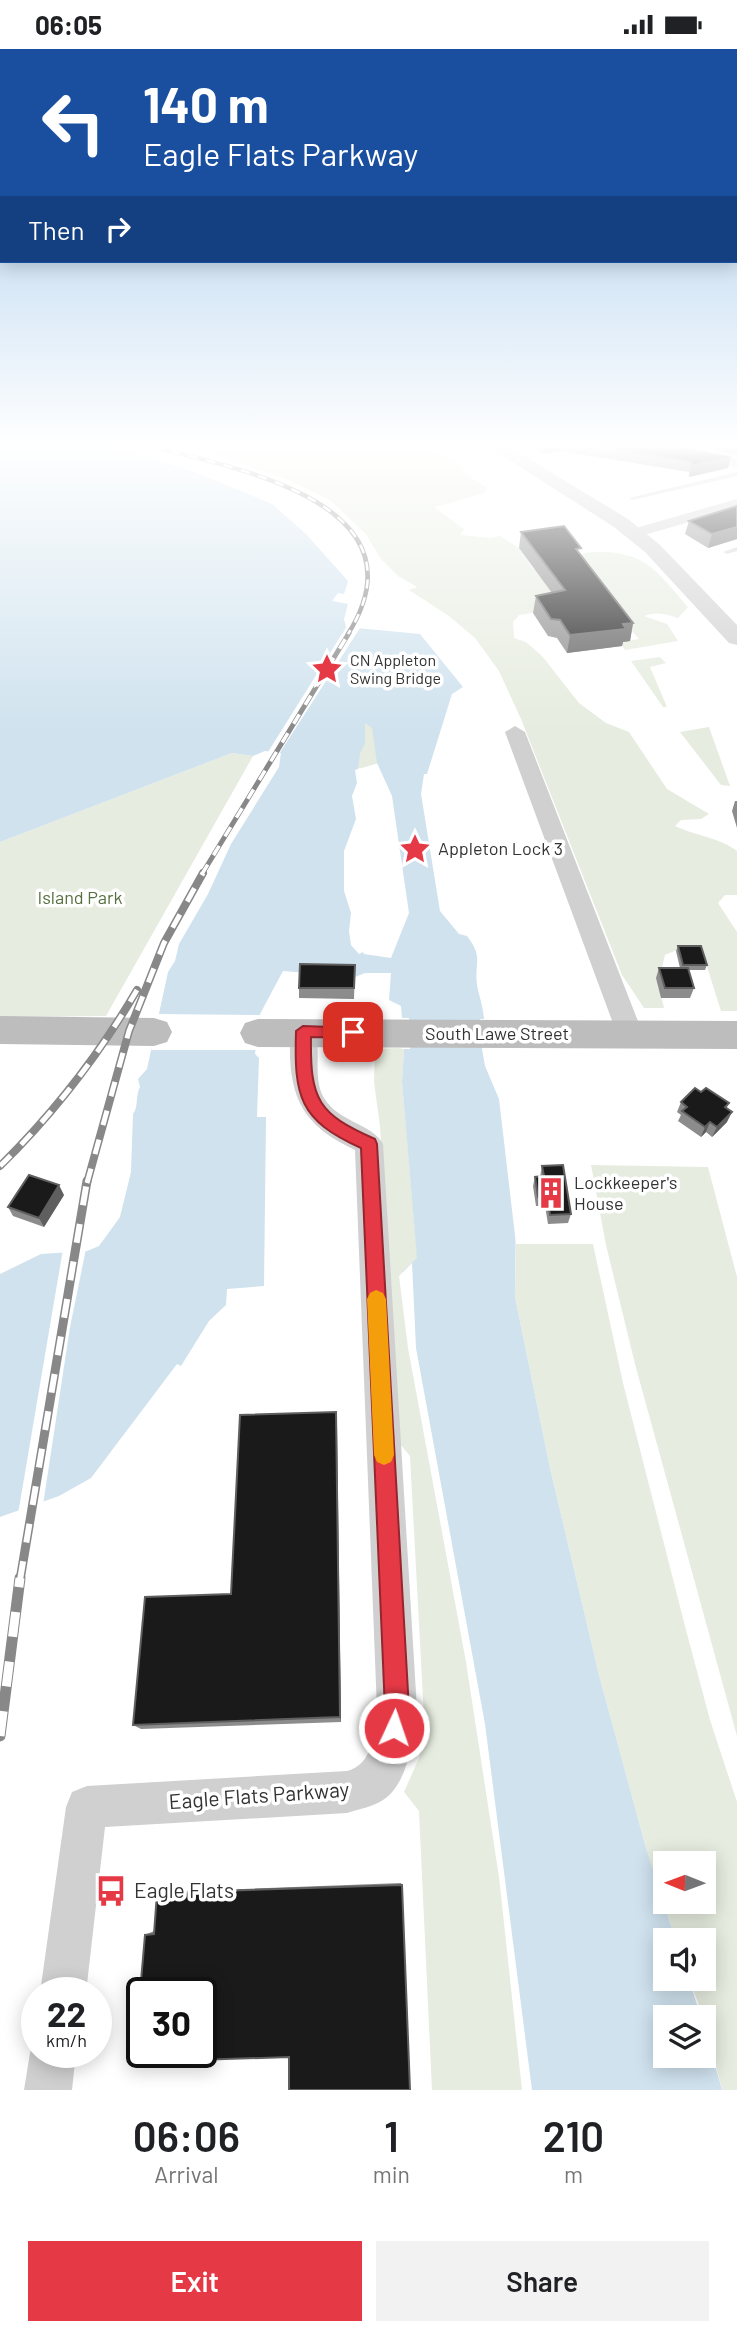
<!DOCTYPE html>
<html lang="en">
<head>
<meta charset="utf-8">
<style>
  :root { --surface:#fff; --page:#f2f2f2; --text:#202124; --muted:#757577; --accent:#e63946 }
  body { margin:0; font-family:Barlow,sans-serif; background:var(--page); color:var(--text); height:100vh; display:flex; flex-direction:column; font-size:26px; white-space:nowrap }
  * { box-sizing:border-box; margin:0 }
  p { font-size:23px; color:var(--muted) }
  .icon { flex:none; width:38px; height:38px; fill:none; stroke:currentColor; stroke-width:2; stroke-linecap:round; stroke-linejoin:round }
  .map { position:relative; height:2041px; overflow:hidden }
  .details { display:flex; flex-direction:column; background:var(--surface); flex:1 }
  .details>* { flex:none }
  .top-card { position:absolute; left:0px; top:0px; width:738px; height:214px; box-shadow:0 4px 18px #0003; background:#1a4fa0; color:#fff; overflow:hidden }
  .needle { width:46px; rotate:271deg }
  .tools { position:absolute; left:653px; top:1802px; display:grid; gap:14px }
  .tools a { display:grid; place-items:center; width:63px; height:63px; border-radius:0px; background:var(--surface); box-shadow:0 4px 18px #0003; font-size:35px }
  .speed { position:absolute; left:21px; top:1928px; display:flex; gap:14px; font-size:35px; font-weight:700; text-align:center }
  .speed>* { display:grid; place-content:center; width:91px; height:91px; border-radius:50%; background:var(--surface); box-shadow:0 4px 18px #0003; line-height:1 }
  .speed small { font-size:18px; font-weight:400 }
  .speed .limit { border:4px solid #111; border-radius:10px; background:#fff; color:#111 }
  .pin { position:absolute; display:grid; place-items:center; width:60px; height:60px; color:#fff; margin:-30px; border-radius:14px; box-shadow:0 4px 10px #0006 }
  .me { position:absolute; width:77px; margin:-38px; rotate:3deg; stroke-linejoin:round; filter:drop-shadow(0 0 5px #0008) }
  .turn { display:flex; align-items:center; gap:24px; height:147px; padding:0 28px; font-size:32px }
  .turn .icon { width:91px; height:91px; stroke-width:2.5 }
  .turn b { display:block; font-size:49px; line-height:60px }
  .then { display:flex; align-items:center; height:66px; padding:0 28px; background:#0003; gap:14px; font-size:26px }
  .eta { display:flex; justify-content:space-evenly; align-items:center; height:119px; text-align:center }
  .eta b { font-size:42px; font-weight:600; line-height:49px }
  .cta { display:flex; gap:14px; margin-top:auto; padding:14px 28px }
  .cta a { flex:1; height:80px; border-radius:0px; background:var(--accent); color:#fff; font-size:28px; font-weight:600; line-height:80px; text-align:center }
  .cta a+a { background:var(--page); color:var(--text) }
  .status { display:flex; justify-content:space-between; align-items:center; height:49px; padding:0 35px; background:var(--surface); direction:ltr }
  .status svg { height:19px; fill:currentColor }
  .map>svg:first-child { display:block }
  .green { fill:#e6ecdf; fill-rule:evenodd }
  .water { fill:#cfe2ee; fill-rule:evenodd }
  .pier { fill:#fff }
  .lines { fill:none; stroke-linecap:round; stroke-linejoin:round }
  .service { fill:#d0d0d0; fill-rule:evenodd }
  .minor { fill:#d0d0d0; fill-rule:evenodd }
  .tertiary { fill:#d0d0d0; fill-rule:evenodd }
  .secondary { fill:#bdbdbd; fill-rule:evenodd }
  .rail-far4-casing { stroke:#888; stroke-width:4.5 }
  .rail-far3-casing { stroke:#888; stroke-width:5 }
  .rail-far2-casing { stroke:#888; stroke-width:8 }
  .rail-far1-casing { stroke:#888; stroke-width:9 }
  .rail-casing { stroke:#888; stroke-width:11 }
  .rail-far4 { stroke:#fff; stroke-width:2.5; stroke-dasharray:9; stroke-linecap:butt }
  .rail-far3 { stroke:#fff; stroke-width:3.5; stroke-dasharray:11; stroke-linecap:butt }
  .rail-far2 { stroke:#fff; stroke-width:5; stroke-dasharray:15; stroke-linecap:butt }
  .rail-far1 { stroke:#fff; stroke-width:6; stroke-dasharray:19; stroke-linecap:butt }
  .rail { stroke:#fff; stroke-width:9; stroke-dasharray:25; stroke-linecap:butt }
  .wall { fill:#8c8c8c }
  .shaded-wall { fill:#5f5f5f }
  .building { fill:#1a1a1a; stroke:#5f5f5f; stroke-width:2; fill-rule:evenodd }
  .route { fill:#e63946; stroke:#96252e; stroke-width:2 }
  .slow { fill:#f59e0b }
  .labels { text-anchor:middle; stroke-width:7; stroke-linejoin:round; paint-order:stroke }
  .far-poi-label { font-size:16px; fill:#333; stroke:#fff; text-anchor:start }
  .poi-label { font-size:18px; fill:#333; stroke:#fff; text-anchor:start }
  .park-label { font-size:18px; fill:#56703f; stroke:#fff }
  .street-label { font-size:18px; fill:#333; stroke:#fff }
  .near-street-label { font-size:21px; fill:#333; stroke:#fff }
  .near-poi-label { font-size:21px; fill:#333; stroke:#fff; text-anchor:start }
</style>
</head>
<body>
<div class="status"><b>06:05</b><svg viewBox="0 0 49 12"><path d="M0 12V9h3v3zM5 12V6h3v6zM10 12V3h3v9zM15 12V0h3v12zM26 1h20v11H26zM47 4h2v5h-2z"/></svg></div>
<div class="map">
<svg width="737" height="2041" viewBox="0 0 737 2041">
  <rect width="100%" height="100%" fill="#fff"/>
  <path class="green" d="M190 398H425L455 411 471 429 487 438 486 444 434 458 464 480 460 486 490 489 500 487 519 499 534 521 584 516 578 507C587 502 595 503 605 503 650 505 660 527 688 558L678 569C666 565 656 562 644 567L667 575 678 592 625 601 619 593 639 590 632 582 615 584 563 559 519 566 513 573 514 589 526 593 542 607 579 654 606 674 629 683 667 740 709 765 701 770 681 771 675 777C696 787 718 788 737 802V846H725L718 854 737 883V962H721L704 908 679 900 665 906 658 935 664 959H644L622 926 521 670 499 622 475 589 449 567 409 541 417 538 398 527 381 510 366 485 330 451 286 430Z
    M660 608 666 614 650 618 667 658H663L631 612Z
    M368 663 382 713 355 721 358 675Z
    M709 678 730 737 721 736 680 683Z
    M232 704 253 707 106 967 0 968V793Z
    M398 999 404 1000 402 1033 437 1432 503 1828 526 2041H432L419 1762 404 1743 419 1709 424 1668 410 1407 400 1395 380 1077 374 1033 375 1000Z
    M591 1116 708 1118 737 1228V1687L635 1315 606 1196Z
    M516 1195H593L623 1334 686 1581 710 1671 737 1753V2041H722L704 1969 689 1930H704V1892H676L646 1799 599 1626 550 1419 515 1248ZM665 1815H704V1853H665Z"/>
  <path class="water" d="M0 398H115L203 426 272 455 307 486 348 532 344 545 338 544 332 552 348 555 344 570 346 578 420 585 463 638 452 645 427 725H424L421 745 440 862 459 885 467 887C484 909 474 913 477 936 479 947 483 957 484 970H480L482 1000H486L502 1045 516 1163 515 1248 550 1419 599 1626 646 1799 676 1892H665V1930H689L701 1969H665V2007H704V1976L722 2041H526L503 1828 402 1223 417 1209 402 1033 404 1000H410L409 969H402L401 957 389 951 391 924H365L355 928 283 922 260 965 255 1005 259 1009 257 1068H266L264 1237 227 1240 226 1256 209 1272 181 1317 177 1315 91 1429 59 1447 0 1468V1225L41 1205 87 1202 99 1197 120 1168 131 1123 133 1065C139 1057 135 1047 140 1038L138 1030 147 1020 168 923 175 912 179 895 208 845 231 795 279 718 281 704 265 702 253 707 232 704 0 793ZM365 674 372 679 377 714 392 747 409 864 391 909 364 905 354 886 352 789 360 757 354 747 360 738 358 719 360 704 365 695Z"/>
  <path class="pier" d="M347 577 360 579 279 705 268 703Z
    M360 719 363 738 358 747 363 776 356 790 354 825 360 856 357 885 365 902 359 905 351 896 349 882 351 864 344 842V802L356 770 352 747 357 734 355 721Z
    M158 965 260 966 256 1001H151Z
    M482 1000H490L505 1044 513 1080 520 1163 516 1195 499 1050 485 1017Z
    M63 1200H86L70 1278 43 1456 18 1465Z
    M412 1214 416 1299 485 1675 532 2041H522L499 1828 466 1613 408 1299 399 1227Z"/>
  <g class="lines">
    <path class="service" d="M737 423V427L632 451 629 449Z
      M737 498V502L727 505 723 503Z"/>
    <path class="minor" d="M650 398C680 398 709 400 737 410V419L715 412 657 402Z
      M737 450V459L634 489 626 484 629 481Z
      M515 677 525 683 643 985 639 992 630 995 621 992 617 985 505 683Z
      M303 972 312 975C324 997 311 1027 324 1049 338 1073 373 1075 383 1095L417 1661C413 1689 409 1734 383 1751 372 1758 359 1760 347 1764L105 1778 86 1944H40L66 1758 72 1743 87 1737 347 1722C374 1715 373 1684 377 1661L355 1101C311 1080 292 1058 290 1008 290 997 289 985 294 975Z
      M37 1987V2004H76L72 2041H24L30 2004Z"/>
    <path class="tertiary" d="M489 398H509L628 470 659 495 737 576V596L729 594 645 503 614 478Z"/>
    <path class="secondary" d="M0 967 154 969 167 973 172 983 167 993 154 997 0 995Z
      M258 970 737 972V1000L258 998 245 994 240 984 245 974Z"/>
    <defs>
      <path id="rail-far4" d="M154 398C240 420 429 456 348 585"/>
      <path id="rail-far3" d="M202 825 349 584"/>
      <path id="rail-far2" d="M0 1117C54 1064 99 1006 137 941
        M87 1134 129 982 164 894 203 824"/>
      <path id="rail-far1" d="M20 1531 87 1132"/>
      <path id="rail" d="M0 1687 20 1529"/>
    </defs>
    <use href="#rail-far4" class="rail-far4-casing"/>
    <use href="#rail-far3" class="rail-far3-casing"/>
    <use href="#rail-far2" class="rail-far2-casing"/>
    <use href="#rail-far1" class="rail-far1-casing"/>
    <use href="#rail" class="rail-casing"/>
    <use href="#rail-far4" class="rail-far4"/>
    <use href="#rail-far3" class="rail-far3"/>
    <use href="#rail-far2" class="rail-far2"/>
    <use href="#rail-far1" class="rail-far1"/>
    <use href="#rail" class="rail"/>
  </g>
  <path class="wall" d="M532 398H679L728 419 689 428V423L560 402 543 405Z
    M694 398H737V407L716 401Z
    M737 457V490L708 499 685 485 689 472Z
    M521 483 580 504 633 574 630 592 623 593 622 597 567 604 557 589 548 587 533 564 536 547 552 544 519 499Z
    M735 752H737V779L732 762Z
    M678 897 707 916 705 921H689L694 939 690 949H661L656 929 659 919H680L676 902Z
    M355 916 354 950 299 949V939Z
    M701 1043 729 1054 726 1060 727 1073 712 1088 706 1083 701 1088 678 1072 681 1066 677 1063 681 1053Z
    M542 1117 571 1165 568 1174 548 1175 545 1157H536L533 1137 535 1128H540Z
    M64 1146 44 1178 13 1167 8 1158Z
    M336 1363 341 1673 141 1680 133 1676 231 1545Z
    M401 1834 402 1836 289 2008 145 1886 154 1882 157 1844 165 1843Z"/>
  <path class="shaded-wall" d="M544 398H560V402L543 405Z
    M731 408 728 419 689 428 691 417Z
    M737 478V490L708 499 712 485Z
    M633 574 630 592 623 593 622 597 567 604 570 586Z
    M732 1063 727 1073 712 1088 717 1078Z
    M710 1073 706 1083 701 1088 705 1078Z
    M59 1136 64 1146 44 1178 39 1169Z
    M336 1363 337 1376 341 1673 340 1668Z"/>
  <path class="building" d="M603 398H679L731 408 691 417V413Z
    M737 457V478L712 485 689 472Z
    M564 477 581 499 576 500 633 574 623 575 626 580 570 586 560 571 551 570 536 547 565 541 521 483Z
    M678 897H701L707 916H683Z
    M300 915 355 916 354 939H299Z
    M659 919H688L694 939H665Z
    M695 1039 701 1043 706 1039 729 1054 725 1058 732 1063 717 1078 710 1073 705 1078 682 1062 687 1058 681 1053Z
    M563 1116 571 1165 550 1166 547 1147 538 1148 535 1128 544 1127 542 1117Z
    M29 1126 59 1136 39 1169 8 1158Z
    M336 1363 340 1668 133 1676 145 1548 231 1545 240 1366Z
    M402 1836 410 2041H289V2008L134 2013 145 1886 154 1885 157 1844ZM142 1944H201V2004H142Z"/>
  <linearGradient id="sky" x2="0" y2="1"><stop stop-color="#9ec6ea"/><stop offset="0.58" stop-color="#fff"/><stop offset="1" stop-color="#fff" stop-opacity="0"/></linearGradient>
  <rect width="737" height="684" fill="url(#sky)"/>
  <path class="route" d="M303 977 358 979 361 983 358 988 353 989 311 988C310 1051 318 1065 375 1090L377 1095 409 1661 403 1688 394 1691 386 1688 382 1679 385 1661 361 1099C299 1071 294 1048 296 982Z"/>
  <path class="slow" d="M376 1241 383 1244 386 1250 394 1406 391 1413 384 1416 377 1413 374 1406 367 1250 370 1244Z"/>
  <defs>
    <symbol id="sight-bare" viewBox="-9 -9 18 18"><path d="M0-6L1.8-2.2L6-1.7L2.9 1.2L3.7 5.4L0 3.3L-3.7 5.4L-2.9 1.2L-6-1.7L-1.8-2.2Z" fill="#e63946" stroke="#fff" stroke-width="2.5" paint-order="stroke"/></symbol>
    <symbol id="building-bare" viewBox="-9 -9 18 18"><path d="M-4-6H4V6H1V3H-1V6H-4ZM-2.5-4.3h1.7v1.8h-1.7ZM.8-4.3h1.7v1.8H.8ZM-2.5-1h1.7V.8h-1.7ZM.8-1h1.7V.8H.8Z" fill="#e63946" stroke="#fff" stroke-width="2.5" paint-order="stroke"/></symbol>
    <symbol id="bus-bare" viewBox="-9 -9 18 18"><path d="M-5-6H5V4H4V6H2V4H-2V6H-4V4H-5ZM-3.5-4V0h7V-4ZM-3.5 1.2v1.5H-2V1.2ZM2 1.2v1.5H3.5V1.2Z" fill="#e63946" stroke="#fff" stroke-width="2.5" paint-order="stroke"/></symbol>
  </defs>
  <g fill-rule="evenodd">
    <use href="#sight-bare" x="305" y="598" width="44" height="44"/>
    <use href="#sight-bare" x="393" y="778" width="44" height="44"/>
    <use href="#building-bare" x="529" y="1122" width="44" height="44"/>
    <use href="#bus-bare" x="89" y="1820" width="44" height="44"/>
  </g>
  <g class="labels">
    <g class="far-poi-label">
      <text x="350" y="617">CN Appleton<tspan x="350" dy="18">Swing Bridge</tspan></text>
    </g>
    <g class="poi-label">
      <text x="438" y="806">Appleton Lock 3</text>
      <text x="574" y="1140">Lockkeeper's<tspan x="574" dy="21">House</tspan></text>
    </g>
    <g class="park-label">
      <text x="80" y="855">Island Park</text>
    </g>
    <g class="street-label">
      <text x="497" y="991">South Lawe Street</text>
    </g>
    <g class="near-street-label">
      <text transform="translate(259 1747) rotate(-4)" y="7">Eagle Flats Parkway</text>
    </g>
    <g class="near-poi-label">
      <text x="134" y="1849">Eagle Flats</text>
    </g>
  </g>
</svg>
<div class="tools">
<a><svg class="needle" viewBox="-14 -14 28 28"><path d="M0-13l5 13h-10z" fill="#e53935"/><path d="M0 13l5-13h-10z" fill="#757577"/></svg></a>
<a><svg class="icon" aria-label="sound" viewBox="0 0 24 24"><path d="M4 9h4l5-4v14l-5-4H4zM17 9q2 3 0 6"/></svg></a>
<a><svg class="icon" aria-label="layers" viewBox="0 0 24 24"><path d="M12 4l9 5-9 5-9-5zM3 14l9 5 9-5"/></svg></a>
</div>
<div class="speed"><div>22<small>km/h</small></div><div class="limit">30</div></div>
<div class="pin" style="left:353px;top:983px;background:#d93025"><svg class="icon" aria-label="arrive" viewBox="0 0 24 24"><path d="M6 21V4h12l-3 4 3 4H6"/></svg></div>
<svg class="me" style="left:394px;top:1679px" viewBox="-20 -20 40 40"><circle r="17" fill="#e63946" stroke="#fff" stroke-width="3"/><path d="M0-11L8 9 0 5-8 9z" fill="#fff"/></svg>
<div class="top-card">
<div class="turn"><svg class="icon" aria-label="left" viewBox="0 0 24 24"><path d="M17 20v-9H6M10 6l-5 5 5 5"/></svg><div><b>140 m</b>Eagle Flats Parkway</div></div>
<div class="then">Then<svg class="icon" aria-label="right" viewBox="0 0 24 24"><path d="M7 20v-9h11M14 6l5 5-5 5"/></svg></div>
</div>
</div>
<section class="details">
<div class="eta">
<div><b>06:06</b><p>Arrival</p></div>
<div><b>1</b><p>min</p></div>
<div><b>210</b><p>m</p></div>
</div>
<div class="cta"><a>Exit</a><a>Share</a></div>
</section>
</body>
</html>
